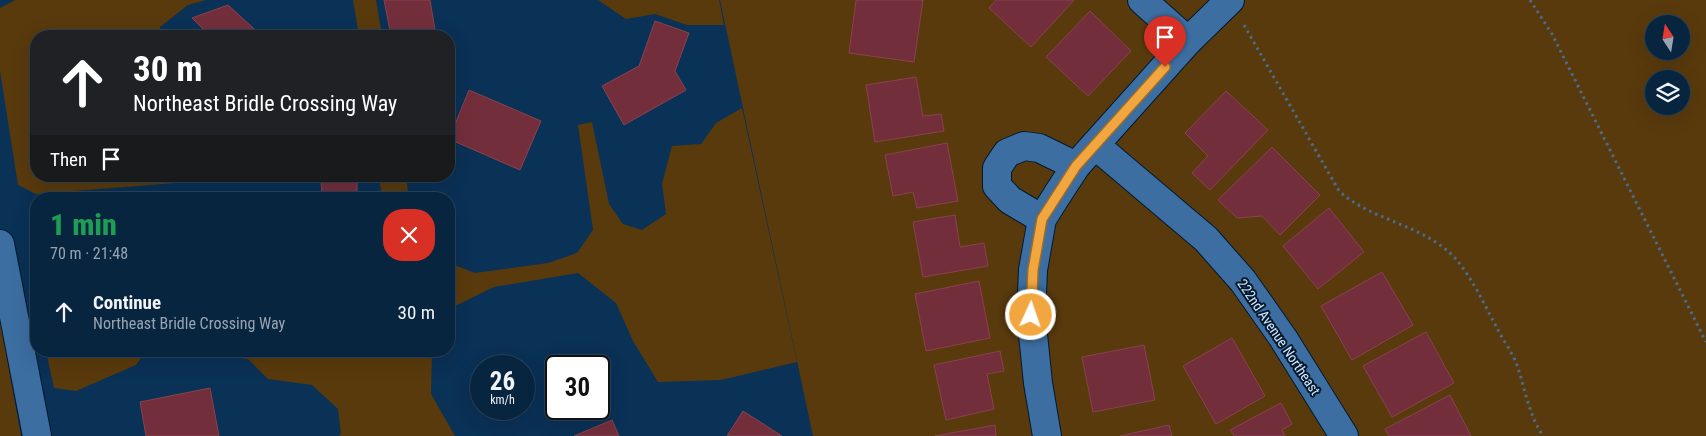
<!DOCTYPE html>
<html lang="en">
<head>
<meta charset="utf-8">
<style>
  :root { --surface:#082540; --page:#112d47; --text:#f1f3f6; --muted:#98a5b1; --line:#294259 }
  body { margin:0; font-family:"Roboto Condensed",sans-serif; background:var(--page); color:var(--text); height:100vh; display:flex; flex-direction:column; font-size:19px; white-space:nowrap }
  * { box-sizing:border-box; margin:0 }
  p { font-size:16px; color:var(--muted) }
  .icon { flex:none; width:28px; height:28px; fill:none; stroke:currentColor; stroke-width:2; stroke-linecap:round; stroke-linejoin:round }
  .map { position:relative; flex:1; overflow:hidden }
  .details { position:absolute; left:30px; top:192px; width:425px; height:165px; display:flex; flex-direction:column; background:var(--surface); border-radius:20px; box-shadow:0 5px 20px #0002,0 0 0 1px var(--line) }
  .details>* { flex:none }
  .hud { position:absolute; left:30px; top:30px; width:425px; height:152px; border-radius:20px; box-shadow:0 5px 20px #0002,0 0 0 1px var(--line); background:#202124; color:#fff; overflow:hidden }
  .needle { width:32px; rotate:348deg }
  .controls { position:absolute; left:1645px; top:15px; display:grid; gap:10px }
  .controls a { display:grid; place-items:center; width:45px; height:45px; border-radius:50%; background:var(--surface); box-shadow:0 5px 20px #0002,0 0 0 1px var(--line); font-size:25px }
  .speed { position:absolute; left:470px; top:355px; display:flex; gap:10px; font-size:25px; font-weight:700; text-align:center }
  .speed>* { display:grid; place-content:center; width:65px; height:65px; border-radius:50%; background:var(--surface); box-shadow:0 5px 20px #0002,0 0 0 1px var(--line); line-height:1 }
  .speed small { font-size:12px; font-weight:400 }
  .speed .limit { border:2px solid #111; border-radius:8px; background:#fff; color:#111 }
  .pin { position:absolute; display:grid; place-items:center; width:42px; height:42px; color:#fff; margin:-51px -21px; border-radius:50% 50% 50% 0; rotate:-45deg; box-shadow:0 0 5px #0007 }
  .pin .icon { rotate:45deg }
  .me { position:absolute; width:55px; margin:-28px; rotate:3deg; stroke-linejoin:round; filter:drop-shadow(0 0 4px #0008) }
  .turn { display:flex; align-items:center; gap:18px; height:105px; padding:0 20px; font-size:22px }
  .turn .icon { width:65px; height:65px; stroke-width:2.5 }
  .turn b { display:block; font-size:35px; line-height:42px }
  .then { display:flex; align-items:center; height:48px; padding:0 20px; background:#0003; gap:10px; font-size:19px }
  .round { display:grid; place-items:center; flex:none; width:52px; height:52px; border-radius:20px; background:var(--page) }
  .overview { display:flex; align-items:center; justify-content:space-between; height:85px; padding:0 20px }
  h1 { font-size:30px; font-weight:800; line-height:38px; color:#1e9e55 }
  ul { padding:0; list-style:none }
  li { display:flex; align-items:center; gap:15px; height:70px; padding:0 20px }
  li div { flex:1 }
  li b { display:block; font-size:19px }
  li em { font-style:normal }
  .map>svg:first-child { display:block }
  .green { fill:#593a0d; fill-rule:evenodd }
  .building { fill:#732e3b; stroke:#89424e }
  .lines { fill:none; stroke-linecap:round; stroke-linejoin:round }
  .minor-casing { stroke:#011932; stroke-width:30 }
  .tertiary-casing { stroke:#011932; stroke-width:30 }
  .path { stroke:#4a6c8c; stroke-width:3; stroke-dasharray:2.5 4; stroke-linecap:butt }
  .minor { stroke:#3c6ea1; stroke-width:28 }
  .tertiary { stroke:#3c6ea1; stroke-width:28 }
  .route-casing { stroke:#9d6c29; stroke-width:12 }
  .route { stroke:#f1a63f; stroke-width:9 }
  .labels { text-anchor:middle; stroke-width:4; stroke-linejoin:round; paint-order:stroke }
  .street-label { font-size:14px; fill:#d3e8ff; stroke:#05192e }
</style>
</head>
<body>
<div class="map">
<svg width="1706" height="436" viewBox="0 0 1706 436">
  <rect width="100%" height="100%" fill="#0a3156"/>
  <path class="green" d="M15 0H206L188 5 160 27V36H36V176H223L176 183 36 194 18 185 0 71V8Z
    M353 0H376L382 36H359Z
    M598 0H719L724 25H687L655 14 626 19Z
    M720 0H1706V436H813ZM1654 24H1681V51H1654ZM1654 79H1681V106H1654Z
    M742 108 797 362 721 380 658 382 633 341 616 303 578 273 494 287 451 308 449 312V263L475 273 548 263 577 253 593 230 578 125 592 122 609 204 623 224 642 230 666 214 662 184 672 146 701 144 716 123Z
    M379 176H406L409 199H382Z
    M0 319 21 436H0Z
    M46 351H146L136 365 76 391 54 388Z
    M179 351H432L431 394 455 436H339L341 434 338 409 312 385 268 379 248 359Z"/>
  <path class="building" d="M384 0H430L436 36H391Z
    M856 0H923L914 62 849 53Z
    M996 0H1074L1031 47 989 8Z
    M228 5 262 36H210L192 18Z
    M1090 11 1131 51 1088 96 1046 57Z
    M655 21 689 33 675 71 686 90 624 125 602 86 639 66Z
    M916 77 923 116 941 114 944 131 875 142 866 85Z
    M469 90 541 121 520 170 449 139Z
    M1226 91 1268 130 1210 190 1192 173 1208 156 1185 133Z
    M947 143 958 201 917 208 913 192 893 196 885 155Z
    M1272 147 1320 195 1280 235 1262 216 1237 218 1218 200Z
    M321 177H357V199H322Z
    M1329 208 1364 252 1318 289 1283 246Z
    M955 215 960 247 984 243 988 266 923 277 913 222Z
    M1382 272 1413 325 1352 360 1321 306Z
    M979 281 990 338 926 351 915 294Z
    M1426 332 1454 383 1392 417 1363 366Z
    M1232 338 1265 396 1216 424 1183 366Z
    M1144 345 1155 400 1093 412 1082 357Z
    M1000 351 1004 371 987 374 994 409 946 420 934 365Z
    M210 388 219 436H146L140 402Z
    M1450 395 1471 436H1389L1385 429Z
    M1281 403 1292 424 1282 430 1285 436H1234L1230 430Z
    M743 411 782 436H727Z
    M612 420 619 436H574Z
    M995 425 996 436H935Z
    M1169 425 1172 436H1120Z"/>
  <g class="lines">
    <defs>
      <path id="minor" d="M1142 0 1188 41
        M1095 145 1206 239 1243 281 1283 338 1344 436
        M1042 219 1010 200 997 186V168L1007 153 1024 146 1039 148 1076 166
        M0 244 37 436
        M1047 436 1038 383 1031 315 1033 270 1042 219 1059 192"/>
      <path id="tertiary" d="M1059 192 1076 166 1188 41 1230 0"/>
    </defs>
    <use href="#minor" class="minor-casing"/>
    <use href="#tertiary" class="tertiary-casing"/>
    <path class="path" d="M1530 0 1552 34 1706 342
      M1244 25 1339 191C1372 221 1422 224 1454 257 1472 277 1484 304 1497 328 1503 340 1512 352 1517 365 1525 389 1529 415 1543 436"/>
    <use href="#minor" class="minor"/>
    <use href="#tertiary" class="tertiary"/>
  </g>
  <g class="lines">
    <defs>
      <path id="route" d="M1031 315 1033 270 1042 219 1076 166 1165 67"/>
    </defs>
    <use href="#route" class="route-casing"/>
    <use href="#route" class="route"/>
  </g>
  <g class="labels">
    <g class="street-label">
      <text transform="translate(1279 337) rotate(56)" y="5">222nd Avenue Northeast</text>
    </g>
  </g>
</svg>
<div class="controls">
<a><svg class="needle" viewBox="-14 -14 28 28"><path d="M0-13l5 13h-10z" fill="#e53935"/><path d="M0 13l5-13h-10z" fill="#98a5b1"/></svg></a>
<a><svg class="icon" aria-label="layers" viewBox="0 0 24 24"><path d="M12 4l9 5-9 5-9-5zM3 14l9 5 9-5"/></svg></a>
</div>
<div class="speed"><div>26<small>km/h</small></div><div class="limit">30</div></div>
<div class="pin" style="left:1165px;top:67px;background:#d93025"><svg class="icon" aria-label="arrive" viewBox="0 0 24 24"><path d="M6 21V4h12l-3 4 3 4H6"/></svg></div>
<svg class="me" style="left:1031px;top:315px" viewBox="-20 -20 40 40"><circle r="17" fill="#f1a63f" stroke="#fff" stroke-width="3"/><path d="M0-11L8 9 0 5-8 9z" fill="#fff"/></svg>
<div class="hud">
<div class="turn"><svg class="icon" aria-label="ahead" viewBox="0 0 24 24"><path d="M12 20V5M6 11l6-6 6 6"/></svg><div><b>30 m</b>Northeast Bridle Crossing Way</div></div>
<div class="then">Then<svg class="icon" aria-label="arrive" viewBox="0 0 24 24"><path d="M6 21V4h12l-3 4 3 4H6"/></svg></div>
</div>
<section class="details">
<div class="overview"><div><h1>1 min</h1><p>70 m · 21:48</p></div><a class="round" style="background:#d93025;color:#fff"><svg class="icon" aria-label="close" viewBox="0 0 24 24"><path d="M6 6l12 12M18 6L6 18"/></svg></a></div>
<ul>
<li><svg class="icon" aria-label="ahead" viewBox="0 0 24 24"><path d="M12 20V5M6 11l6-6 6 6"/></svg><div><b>Continue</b><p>Northeast Bridle Crossing Way</p></div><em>30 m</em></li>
</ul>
</section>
</div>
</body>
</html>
